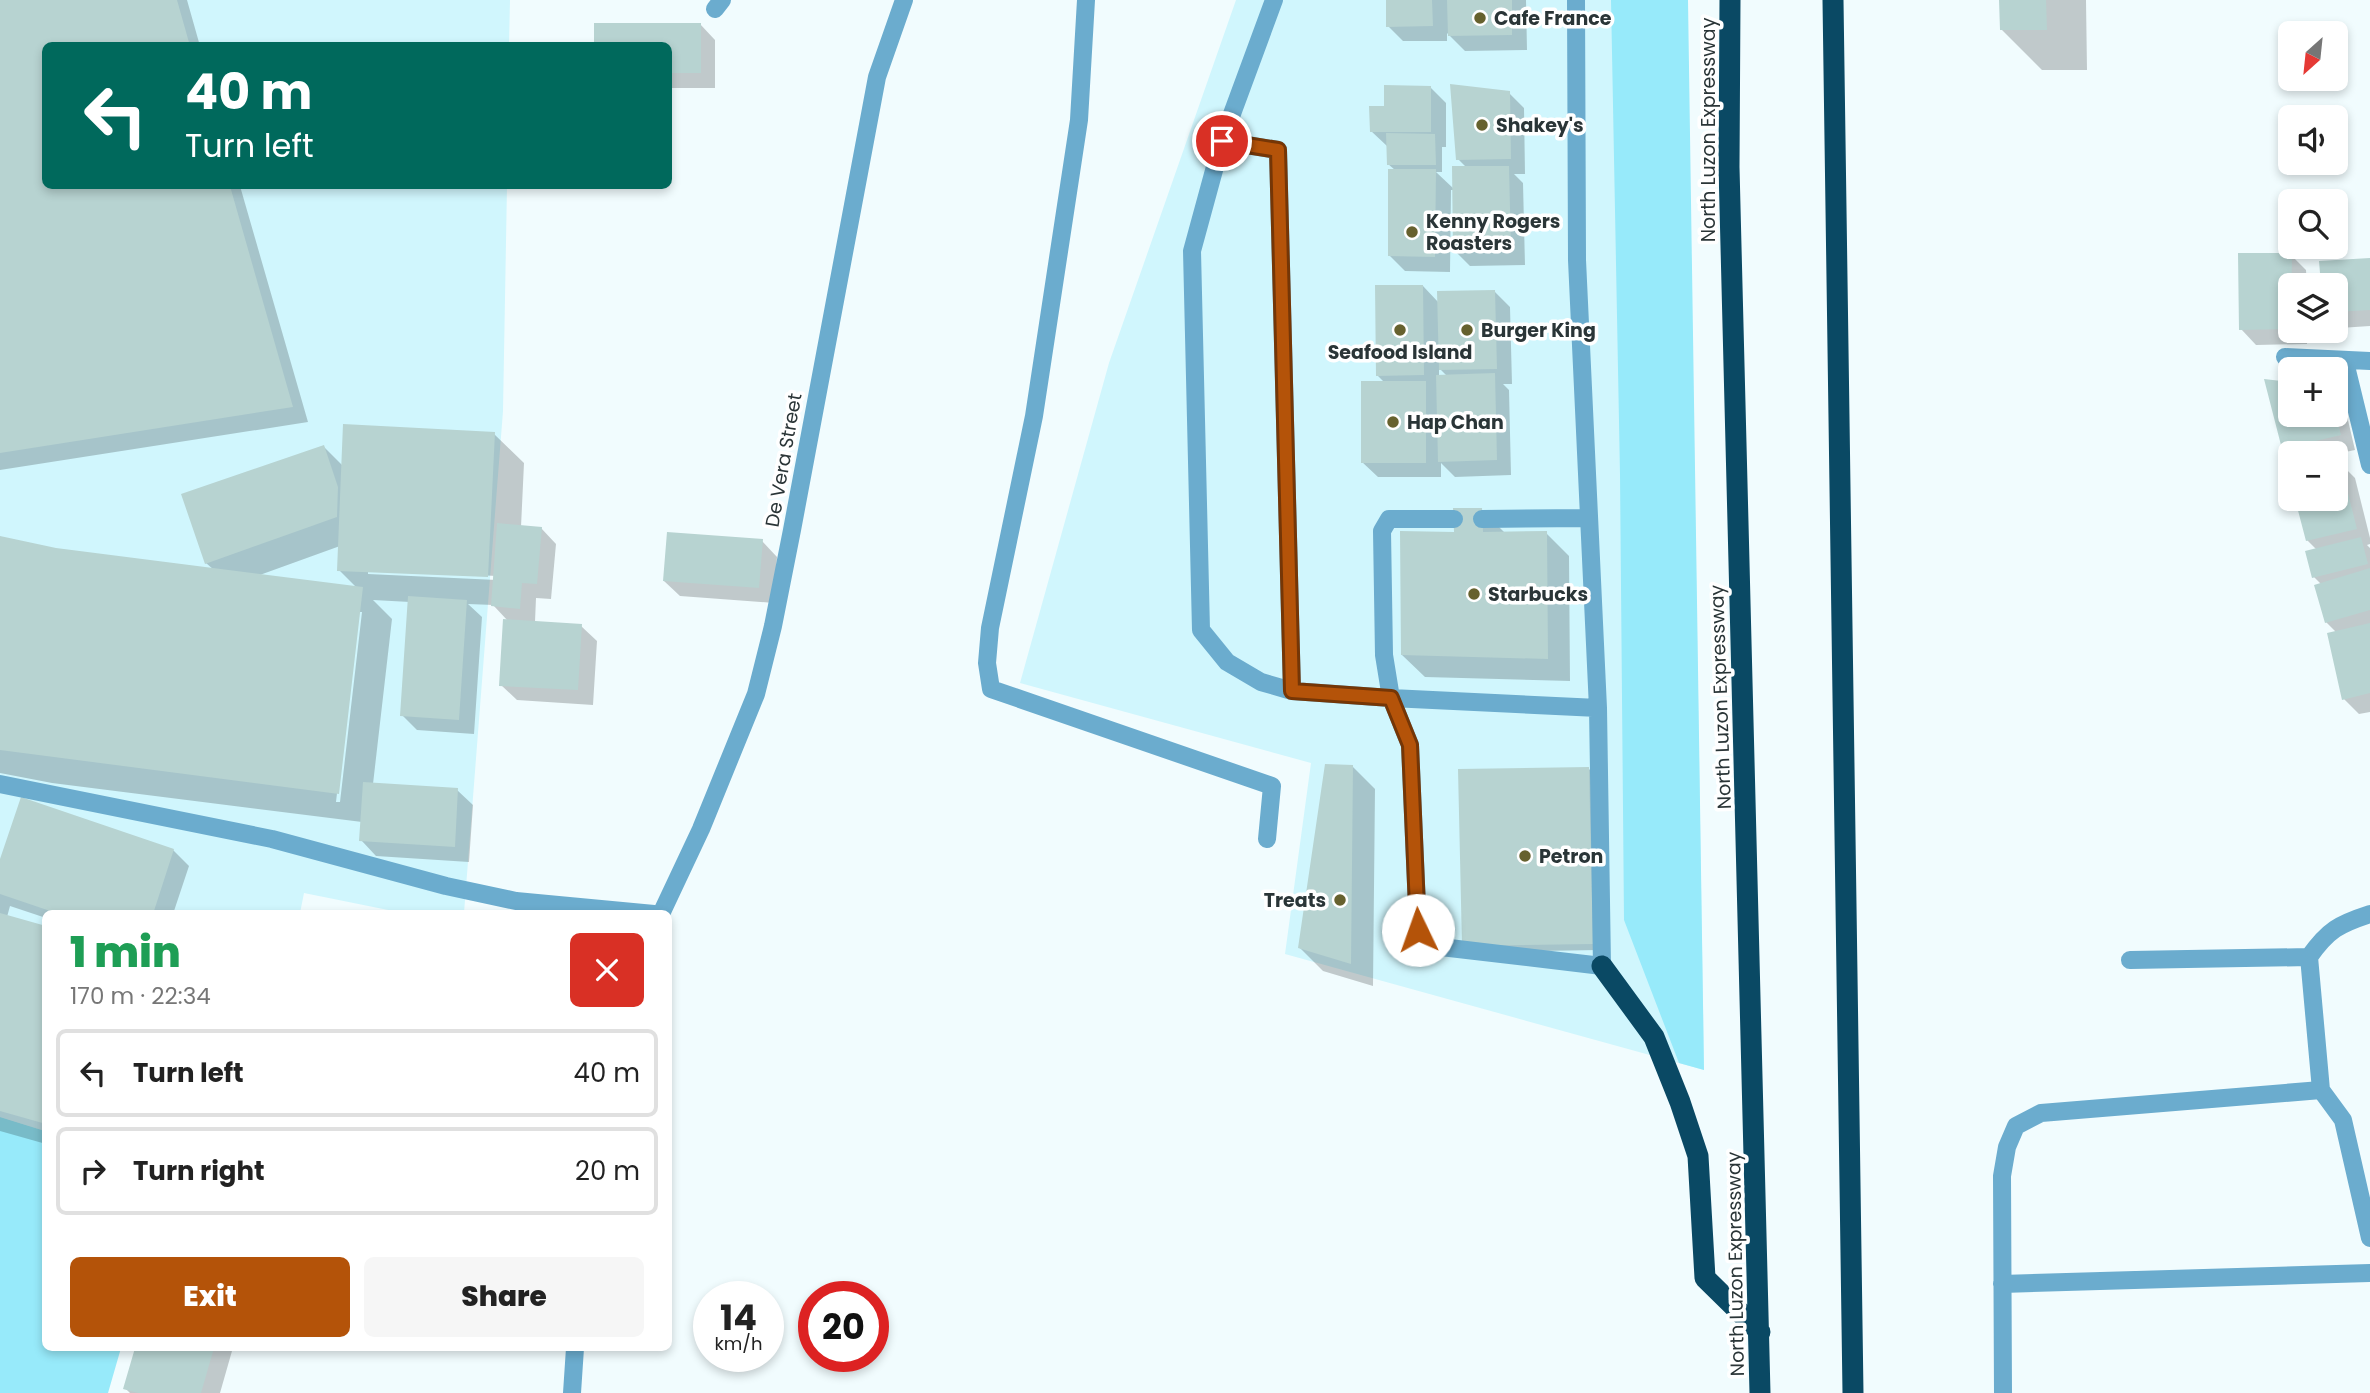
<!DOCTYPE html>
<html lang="en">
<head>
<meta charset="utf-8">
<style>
  :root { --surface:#fff; --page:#f6f6f6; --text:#222; --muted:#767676; --line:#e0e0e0; --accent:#b45309 }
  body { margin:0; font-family:Poppins,sans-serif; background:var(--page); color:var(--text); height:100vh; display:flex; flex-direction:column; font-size:26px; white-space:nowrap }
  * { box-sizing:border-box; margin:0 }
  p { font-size:23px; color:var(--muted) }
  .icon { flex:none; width:38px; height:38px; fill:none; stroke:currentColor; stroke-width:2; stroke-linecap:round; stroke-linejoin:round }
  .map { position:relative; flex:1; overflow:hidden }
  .details { position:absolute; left:42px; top:910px; width:630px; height:441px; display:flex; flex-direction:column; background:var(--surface); border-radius:10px; box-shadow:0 4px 10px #0003 }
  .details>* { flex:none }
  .guide { position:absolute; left:42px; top:42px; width:630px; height:147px; border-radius:10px; box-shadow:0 4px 10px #0003; background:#00695c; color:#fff; overflow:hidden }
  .needle { width:46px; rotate:207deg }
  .buttons { position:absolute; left:2278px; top:21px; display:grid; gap:14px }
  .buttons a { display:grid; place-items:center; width:70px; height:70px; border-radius:10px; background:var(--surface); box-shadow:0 4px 10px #0003; font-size:35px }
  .speed { position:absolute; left:693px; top:1281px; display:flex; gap:14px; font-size:35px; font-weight:700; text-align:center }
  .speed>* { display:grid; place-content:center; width:91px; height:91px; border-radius:50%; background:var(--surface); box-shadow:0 4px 10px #0003; line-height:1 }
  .speed small { font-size:18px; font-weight:400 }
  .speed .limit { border:10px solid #d22; background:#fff; color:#111 }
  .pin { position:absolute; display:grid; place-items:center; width:60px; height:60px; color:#fff; margin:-30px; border:4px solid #fff; border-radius:50%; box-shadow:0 2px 7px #0007 }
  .me { position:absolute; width:77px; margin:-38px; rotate:357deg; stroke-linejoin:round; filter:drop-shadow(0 0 5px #0008) }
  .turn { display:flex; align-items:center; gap:24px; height:147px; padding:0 28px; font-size:32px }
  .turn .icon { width:91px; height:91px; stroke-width:2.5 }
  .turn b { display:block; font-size:49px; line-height:60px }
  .round { display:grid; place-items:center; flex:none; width:74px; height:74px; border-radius:10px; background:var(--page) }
  .overview { display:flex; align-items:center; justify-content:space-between; height:119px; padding:0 28px }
  h1 { font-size:42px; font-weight:800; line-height:52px; color:#1e9e55 }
  .action { display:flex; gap:14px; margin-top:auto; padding:14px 28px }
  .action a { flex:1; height:80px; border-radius:10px; background:var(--accent); color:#fff; font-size:28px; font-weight:800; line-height:80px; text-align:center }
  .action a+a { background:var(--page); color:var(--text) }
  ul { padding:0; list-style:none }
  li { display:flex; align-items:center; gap:21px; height:88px; margin:0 14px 10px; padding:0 14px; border:4px solid var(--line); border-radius:10px }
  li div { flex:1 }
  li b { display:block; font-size:26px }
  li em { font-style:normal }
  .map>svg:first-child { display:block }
  .built { fill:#d0f6fd }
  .green { fill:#97eafa }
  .shadow { fill:#0003; fill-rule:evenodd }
  .building { fill:#b7d3d1 }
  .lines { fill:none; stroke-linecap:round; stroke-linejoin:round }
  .service { stroke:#6bacce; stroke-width:18 }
  .minor { stroke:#6bacce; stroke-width:18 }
  .tertiary { stroke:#6bacce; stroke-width:18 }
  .motorway { stroke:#0a4964; stroke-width:21 }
  .route-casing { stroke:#753606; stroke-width:18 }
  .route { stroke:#b45309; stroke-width:12 }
  .poi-dot { fill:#66612e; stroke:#fff; stroke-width:2.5 }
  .labels { text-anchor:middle; stroke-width:7; stroke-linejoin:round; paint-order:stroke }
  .poi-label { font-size:19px; font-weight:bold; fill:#2a3537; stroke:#fff; text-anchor:start }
  .street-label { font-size:19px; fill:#2a3537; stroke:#fff }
</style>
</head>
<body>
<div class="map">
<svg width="2370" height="1393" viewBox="0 0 2370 1393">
  <rect width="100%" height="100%" fill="#f1fcfe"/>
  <path class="built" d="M0 0H510L509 45 46 46V186H507L503 411 464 913H403L304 893 300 913 46 914 45 1131 0 1117Z
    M1236 0H1687L1704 1070 1285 954 1311 763 1020 683 1109 363Z"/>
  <path class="green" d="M1611 0H1688L1704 1070 1679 1063 1624 920 1620 474Z
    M0 1117 45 1131 46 1348H121L108 1393H0Z"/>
  <path class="shadow" d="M0 0H187L200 46H46V186H240L308 422 0 470Z
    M1387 0H1526L1527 50 1465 51 1447 33V41H1403L1388 26Z
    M2001 0H2086L2087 70H2042L2001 29Z
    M700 24 715 40V88H668V46Z
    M1430 87 1446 103V147H1442V172H1436L1454 189 1467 168 1458 159 1509 93 1524 108 1525 174H1514L1523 183 1525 265 1470 266 1455 251 1454 190H1451L1450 272 1405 271 1389 255 1395 170 1388 164 1387 146 1371 131 1385 108Z
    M2291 255 2306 270 2307 285H2291V331H2307V344L2256 345 2241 329Z
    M2370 260V326L2340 328 2336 324V285H2323L2321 262Z
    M1423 286 1439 303 1495 292 1510 307 1512 384H1503L1509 390 1511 475 1455 477 1441 463V477H1378L1362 462 1385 383 1377 375ZM1439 368 1447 376H1439Z
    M2336 396 2344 403 2355 450 2336 454 2291 453V455L2284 448 2291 415H2336Z
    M494 434 524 463 521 527 541 528 556 544 551 599 536 598 535 622 581 626 597 641 593 705 517 700 501 685 508 621 493 605 468 604 482 617 474 734 417 730 402 715 410 602 373 600 392 619 373 784 457 790 473 805 469 862 376 856 361 840 362 822 52 783 0 773V538L55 550 214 570 206 563 324 447 343 466ZM340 546 339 570 357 588 257 576ZM368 570 497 576V580L368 574ZM358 612H362L340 802H336Z
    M2340 463 2355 478 2370 538V544L2367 545 2370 548V712L2359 714 2344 699 2337 633 2326 622 2321 584 2314 577 2317 550 2307 540 2297 499H2336Z
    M1481 509 1505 533H1546L1569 556 1570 681 1425 677 1402 655 1456 534Z
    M762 541 777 557 774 603 680 596 664 581Z
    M1352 766 1375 789 1373 986 1323 971 1300 948Z
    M1589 769 1596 776 1599 950 1471 952Z
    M173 850 189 866 173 914H46V918L10 906 7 917 46 928V1144L0 1131V864Z
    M136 1348H228L232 1351 220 1393H130L125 1388Z"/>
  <path class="building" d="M0 0H177L190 46H46V186H230L293 407 0 453Z
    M1386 0H1432L1433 26 1386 27Z
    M1447 0H1512V35L1448 36Z
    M1999 0H2046L2047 30H2000Z
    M594 23H701V73H668V46H594Z
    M1450 84 1510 91 1511 159 1456 160Z
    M1384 85 1431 86V132H1370L1369 106H1384Z
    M1386 133 1435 134 1436 165H1387Z
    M1452 166H1509L1511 250 1453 252Z
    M1388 169H1436L1435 257 1388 256Z
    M2238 253H2292L2291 329 2239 330Z
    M2370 258V310L2336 312V285H2321L2319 261Z
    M1375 285H1423L1424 375 1376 376Z
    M1495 290 1497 369 1439 370 1437 291Z
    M1495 373 1497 460 1438 462 1436 375Z
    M2264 379 2291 382V415H2336L2341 435 2282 449Z
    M1361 381H1426V463H1361Z
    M343 424 495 432 488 577 337 571Z
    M324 445 338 487 337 517 205 564 181 494Z
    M2340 461 2357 529 2306 541 2295 499H2336V462Z
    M1453 508H1482L1483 532 1547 531 1548 659 1401 655 1400 531 1454 532Z
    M497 523 542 527 537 584 522 583 520 609 491 606Z
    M667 532 763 539 759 588 663 581Z
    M0 536 56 548 363 587 339 794 0 750Z
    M2361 537 2368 564 2312 578 2305 551Z
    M2370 568V610L2325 623 2314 585Z
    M408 596 467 600 459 720 400 716Z
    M503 619 582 624 578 690 499 686Z
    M2370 623V693L2342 700 2327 633Z
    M1325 764 1353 765 1351 964 1298 948Z
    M1589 767 1593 944 1462 946 1458 769Z
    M363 782 458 788 455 847 359 841Z
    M21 797 174 849 153 914H59L0 894V859Z
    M0 913 46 926V1124L0 1111Z
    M135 1348H214L201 1393H138L123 1389Z"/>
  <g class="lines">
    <path class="service" d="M1086 0 1079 120 1034 416 990 628 987 663 991 689 1272 786 1267 839
      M1274 0 1222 141 1192 251 1201 630 1227 662 1261 682 1292 691 1391 698 1598 708
      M715 9 722 0
      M1222 141 1278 150 1292 691
      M1454 519H1389L1382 531 1384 655 1391 698 1410 745 1418 930 1441 947 1602 966 1598 708 1577 260 1576 0
      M1482 519 1589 518
      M0 784 272 839 446 886 516 901 654 914"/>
    <path class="minor" d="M2285 357 2370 361
      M2345 362 2370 465
      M2130 960 2309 957
      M2321 1090 2309 957C2328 930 2339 924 2370 914
      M2002 1284 2370 1273
      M2003 1393 2002 1176 2007 1147 2016 1126 2041 1113 2321 1090 2343 1120 2370 1238"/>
    <path class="tertiary" d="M661 914 701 829 756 694 773 626 792 530 877 77 904 0
      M572 1393 575 1348"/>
    <path class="motorway" d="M1730 0 1729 167 1760 1393
      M1833 0 1853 1393
      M1602 966 1654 1037 1680 1102 1698 1156 1705 1278 1760 1332"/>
  </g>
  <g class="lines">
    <defs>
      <path id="route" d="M1222 141 1278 150 1292 691 1391 698 1410 745 1418 930"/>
    </defs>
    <use href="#route" class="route-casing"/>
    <use href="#route" class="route"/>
  </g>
  <g class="poi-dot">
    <circle cx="1480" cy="18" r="7"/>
    <circle cx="1482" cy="125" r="7"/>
    <circle cx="1412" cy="232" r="7"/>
    <circle cx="1400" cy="330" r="7"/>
    <circle cx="1467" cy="330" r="7"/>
    <circle cx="1393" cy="422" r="7"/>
    <circle cx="1474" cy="594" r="7"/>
    <circle cx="1525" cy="856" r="7"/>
    <circle cx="1340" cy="900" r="7"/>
  </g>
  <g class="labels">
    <g class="poi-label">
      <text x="1494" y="25">Cafe France</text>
      <text x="1496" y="132">Shakey's</text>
      <text x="1426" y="228">Kenny Rogers<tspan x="1426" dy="22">Roasters</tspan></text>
      <text x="1481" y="337">Burger King</text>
      <text x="1400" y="359" text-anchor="middle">Seafood Island</text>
      <text x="1407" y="429">Hap Chan</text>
      <text x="1488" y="601">Starbucks</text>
      <text x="1539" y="863">Petron</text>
      <text x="1326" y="907" text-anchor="end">Treats</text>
    </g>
    <g class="street-label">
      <text transform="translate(1708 130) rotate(-90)" y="7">North Luzon Expressway</text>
      <text transform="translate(783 460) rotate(-80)" y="7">De Vera Street</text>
      <text transform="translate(1720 697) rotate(-92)" y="7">North Luzon Expressway</text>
      <text transform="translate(1735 1264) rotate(-91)" y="7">North Luzon Expressway</text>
    </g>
  </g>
</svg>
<div class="buttons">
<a><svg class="needle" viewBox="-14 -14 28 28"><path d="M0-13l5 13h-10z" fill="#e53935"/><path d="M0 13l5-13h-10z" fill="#767676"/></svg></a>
<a><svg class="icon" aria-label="sound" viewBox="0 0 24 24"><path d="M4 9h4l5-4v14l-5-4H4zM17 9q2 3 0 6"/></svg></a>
<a><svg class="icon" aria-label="search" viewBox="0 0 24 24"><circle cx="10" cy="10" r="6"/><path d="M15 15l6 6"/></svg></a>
<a><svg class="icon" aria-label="layers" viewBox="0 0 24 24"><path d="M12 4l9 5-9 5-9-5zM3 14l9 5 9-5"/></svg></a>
<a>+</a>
<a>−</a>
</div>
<div class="speed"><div>14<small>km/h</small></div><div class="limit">20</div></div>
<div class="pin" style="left:1222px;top:141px;background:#d93025"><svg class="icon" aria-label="arrive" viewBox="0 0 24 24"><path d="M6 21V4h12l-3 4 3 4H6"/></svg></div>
<svg class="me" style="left:1418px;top:930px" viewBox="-20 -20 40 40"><circle r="19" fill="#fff"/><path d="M0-13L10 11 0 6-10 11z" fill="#b45309"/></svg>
<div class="guide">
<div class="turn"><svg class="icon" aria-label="left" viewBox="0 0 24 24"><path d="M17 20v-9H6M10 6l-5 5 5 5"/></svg><div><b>40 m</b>Turn left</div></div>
</div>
<section class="details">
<div class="overview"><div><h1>1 min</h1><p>170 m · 22:34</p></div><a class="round" style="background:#d93025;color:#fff"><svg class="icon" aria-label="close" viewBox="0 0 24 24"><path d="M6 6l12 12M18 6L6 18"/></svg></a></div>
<ul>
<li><svg class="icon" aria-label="left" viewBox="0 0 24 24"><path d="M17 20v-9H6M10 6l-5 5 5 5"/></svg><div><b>Turn left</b></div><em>40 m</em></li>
<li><svg class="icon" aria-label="right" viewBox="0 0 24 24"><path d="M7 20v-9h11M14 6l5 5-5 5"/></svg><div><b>Turn right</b></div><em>20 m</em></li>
</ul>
<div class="action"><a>Exit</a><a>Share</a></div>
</section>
</div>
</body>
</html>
